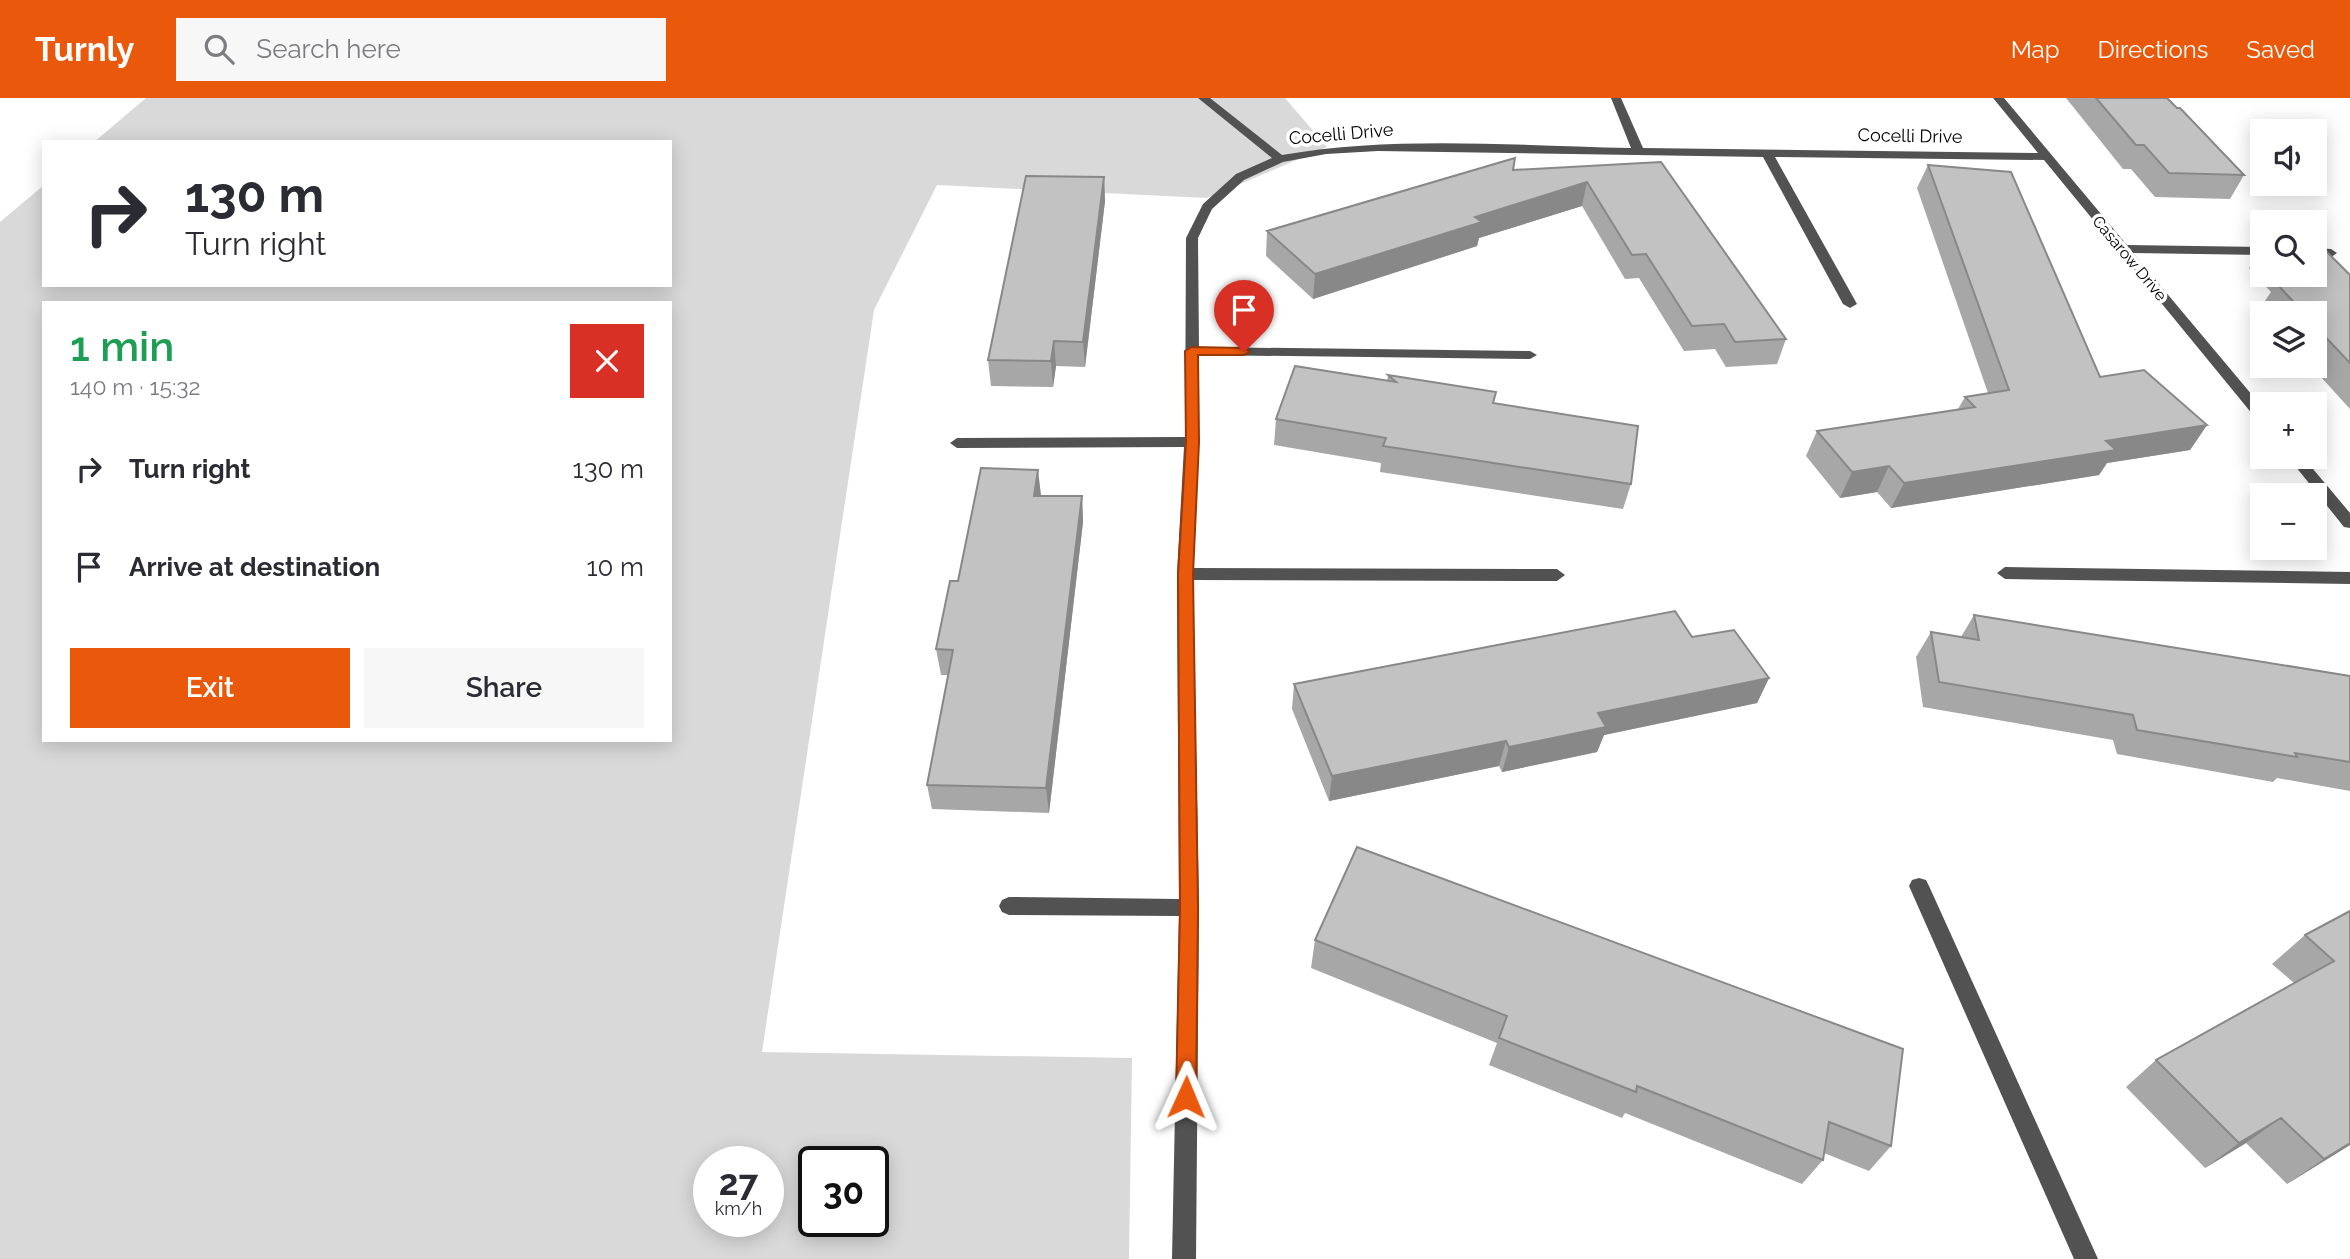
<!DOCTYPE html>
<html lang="en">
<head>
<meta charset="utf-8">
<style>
  :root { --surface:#fff; --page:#f7f7f7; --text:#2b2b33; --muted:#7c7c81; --accent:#ea580c }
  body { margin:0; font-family:Raleway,sans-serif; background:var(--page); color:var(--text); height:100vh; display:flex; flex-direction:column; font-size:26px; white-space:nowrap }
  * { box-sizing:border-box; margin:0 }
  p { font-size:23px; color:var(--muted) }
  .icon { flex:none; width:38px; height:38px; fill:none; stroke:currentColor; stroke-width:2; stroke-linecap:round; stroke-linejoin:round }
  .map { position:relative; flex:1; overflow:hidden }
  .details { position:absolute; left:42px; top:203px; width:630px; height:441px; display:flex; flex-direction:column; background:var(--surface); border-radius:0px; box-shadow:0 4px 18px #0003 }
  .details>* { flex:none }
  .top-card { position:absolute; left:42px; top:42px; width:630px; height:147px; border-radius:0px; box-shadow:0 4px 18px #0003; background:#fff; color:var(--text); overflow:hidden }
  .fabs { position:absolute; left:2250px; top:21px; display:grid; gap:14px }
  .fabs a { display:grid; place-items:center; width:77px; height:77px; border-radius:0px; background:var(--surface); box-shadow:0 4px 18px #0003; font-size:35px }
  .speed { position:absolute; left:693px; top:1048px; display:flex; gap:14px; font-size:35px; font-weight:700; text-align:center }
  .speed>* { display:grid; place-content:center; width:91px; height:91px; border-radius:50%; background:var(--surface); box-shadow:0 4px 18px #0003; line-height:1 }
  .speed small { font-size:18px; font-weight:400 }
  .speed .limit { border:4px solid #111; border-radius:10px; background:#fff; color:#111 }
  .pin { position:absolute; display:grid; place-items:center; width:60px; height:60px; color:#fff; margin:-72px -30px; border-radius:50% 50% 50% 0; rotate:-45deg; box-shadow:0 0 7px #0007 }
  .pin .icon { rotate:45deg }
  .me { position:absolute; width:77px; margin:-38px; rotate:1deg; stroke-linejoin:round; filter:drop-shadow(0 0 5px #0008) }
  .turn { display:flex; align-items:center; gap:24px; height:147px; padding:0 28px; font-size:32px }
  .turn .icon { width:91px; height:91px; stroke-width:2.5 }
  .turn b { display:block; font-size:49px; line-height:60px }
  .round { display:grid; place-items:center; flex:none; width:74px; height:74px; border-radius:0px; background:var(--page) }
  .head { display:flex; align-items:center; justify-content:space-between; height:119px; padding:0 28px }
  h1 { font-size:42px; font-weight:600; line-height:52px; color:#1e9e55 }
  .primary-button { display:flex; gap:14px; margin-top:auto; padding:14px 28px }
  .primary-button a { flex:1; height:80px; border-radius:0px; background:var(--accent); color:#fff; font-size:28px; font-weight:600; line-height:80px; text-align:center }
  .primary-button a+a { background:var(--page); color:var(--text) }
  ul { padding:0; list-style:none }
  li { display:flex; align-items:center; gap:21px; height:98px; padding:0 28px }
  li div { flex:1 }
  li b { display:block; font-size:26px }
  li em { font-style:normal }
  header { display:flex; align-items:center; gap:42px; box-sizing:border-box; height:98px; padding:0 35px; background:var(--accent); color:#fff }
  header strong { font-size:33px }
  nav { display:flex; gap:38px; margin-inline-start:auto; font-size:24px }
  .search { width:490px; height:63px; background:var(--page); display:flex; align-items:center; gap:18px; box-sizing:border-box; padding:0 24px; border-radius:0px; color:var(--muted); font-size:26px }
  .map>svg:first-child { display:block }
  .green { fill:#d9d9d9; fill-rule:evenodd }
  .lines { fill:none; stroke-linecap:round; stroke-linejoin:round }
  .minor { fill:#525252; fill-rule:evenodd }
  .wall { fill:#a7a7a7 }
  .shaded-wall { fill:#888 }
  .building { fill:#c2c2c2; stroke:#888; stroke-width:2 }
  .route { fill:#ea580c; stroke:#983908; stroke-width:2 }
  .labels { text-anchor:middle; stroke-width:7; stroke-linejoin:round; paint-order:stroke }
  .far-street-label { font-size:16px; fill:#000; stroke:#fff }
  .street-label { font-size:18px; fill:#000; stroke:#fff }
</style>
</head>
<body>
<header>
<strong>Turnly</strong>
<div class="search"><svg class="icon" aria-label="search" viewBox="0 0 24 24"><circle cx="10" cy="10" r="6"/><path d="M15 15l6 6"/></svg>Search here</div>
<nav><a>Map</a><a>Directions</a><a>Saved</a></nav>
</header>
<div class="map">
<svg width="2350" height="1161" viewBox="0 0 2350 1161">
  <rect width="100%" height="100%" fill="#fff"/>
  <path class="green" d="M146 0H1285L1327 49 1207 100 937 87 874 212 762 954 1132 960 1129 1161H0V124L44 87V187H670V44H94ZM44 205H670V642H44ZM709 1064H768V1124H709ZM814 1064H873V1124H814Z"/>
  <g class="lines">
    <path class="minor" d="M1198 0H1210L1282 57C1396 37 1516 48 1631 50L1611 0H1621L1643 50 2038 55 1993 0H2004L2127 147 2263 149V157L2133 155 2263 310V324L2258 323 2044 62 1775 59 1857 206 1850 210 1843 206 1763 59 1378 53 1326 56 1283 64 1244 82 1212 111 1198 140 1199 249 1530 253 1537 257 1530 261 1199 257V344L1193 470 1557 471 1565 477 1557 483 1193 482 1199 810 1196 1161H1172L1179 818 1009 817 1002 814 999 808 1002 802 1009 799 1179 801 1177 476 1184 349 957 350 950 345 957 340 1185 339 1186 140 1203 106 1236 76 1272 60Z
      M2315 150 2331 151 2337 155 2331 159 2315 158Z
      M2288 359H2303L2350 415V430L2344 429Z
      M2005 469 2350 474V486L2005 481 1997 475Z
      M1919 780 1926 782 1929 788 2098 1161H2074L1909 788 1912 782Z"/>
  </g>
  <path class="wall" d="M2066 0H2167L2244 77 2230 101 2155 99 2131 71H2123Z
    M1661 64 1786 241 1777 266 1726 269 1715 251 1684 253 1639 180 1625 181 1582 108 1479 140 1477 148 1313 201 1266 158 1267 133 1513 72Z
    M1928 67 2100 279 2207 327 2190 352 2107 365 2099 377 1891 410 1877 394 1840 400 1806 358 1817 333 1958 311 1965 299 1988 295 1917 90Z
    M1104 79 1105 103 1085 269 1056 268 1053 289 991 288 988 262Z
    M2263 150V177H2350V311L2311 268H2315V215H2264L2260 210 2271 194 2249 170Z
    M1388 277 1493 305 1631 386 1623 411 1380 374 1381 365 1274 347 1276 321 1387 283Z
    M1041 398H1082L1083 424 1049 715 932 711 927 687 948 577H941L936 551 958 483Z
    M1974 517 2350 578V693L2277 680 2273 684 2117 656 2113 642 1923 609 1916 559 1931 534 1961 539Z
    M1692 539 1769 580 1757 605 1604 637 1597 654 1502 674 1499 668 1329 703 1292 611 1294 586Z
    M1357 749 1891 1048 1869 1073 1824 1055 1823 1062 1802 1086 1625 1015 1622 1020 1489 967 1497 945 1311 870 1315 842Z
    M2350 813V1047L2287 1086 2246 1045 2205 1070 2126 989 2156 962 2294 885 2272 866 2305 837Z"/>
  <path class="shaded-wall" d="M1104 79 1105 103 1085 269 1083 244Z
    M1587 84 1582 108 1479 140 1477 148 1313 201 1315 176 1475 119Z
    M1054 243 1056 268 1053 289 1051 263Z
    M2207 327 2190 352 2107 365 2099 377 1891 410 1904 385 2106 343Z
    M1889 368 1877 394 1840 400 1852 374Z
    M1038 372 1041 397 1034 398Z
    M1082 398 1083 424 1049 715 1046 690Z
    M1769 580 1757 605 1604 637 1597 654 1502 674 1509 649 1598 615Z
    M1506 643 1499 668 1329 703 1332 678Z
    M2281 1020 2246 1045 2205 1070 2239 1045Z
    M2350 1045V1047L2287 1086 2324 1061Z"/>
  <path class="building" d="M2096 0H2167L2177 10H2180L2244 77 2169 75 2144 47H2136Z
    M1515 60 1513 72 1661 64 1786 241 1735 244 1724 226 1692 228 1646 156 1632 157 1587 84 1475 119 1482 124 1315 176 1267 133Z
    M1928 67 2011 74 2100 279 2144 272 2207 327 2106 343 2116 352 1904 385 1889 368 1852 374 1817 333 1975 309 1965 299 2009 292Z
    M1026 78 1104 79 1083 244 1054 243 1051 263 988 262Z
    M2293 120 2297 124H2289Z
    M2315 142 2350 177V265L2315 228V215H2304L2276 185 2303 186 2295 177H2315Z
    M1295 268 1396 284 1388 277 1496 294 1493 305 1638 328 1631 386 1383 348 1386 340 1276 321Z
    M981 370 1038 372 1034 398H1082L1046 690 927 687 953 552 936 551 950 483H958Z
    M1675 513 1692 539 1734 532 1769 580 1598 615 1606 629 1509 649 1506 643 1332 678 1294 586Z
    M1974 517 2350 578V664L2295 655 2297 659 2137 632 2133 617 1939 584 1931 534 1979 542Z
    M1357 749 1903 951 1891 1048 1829 1024 1823 1062 1637 988 1636 994 1499 940 1507 918 1315 842Z
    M2350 813V1045L2324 1061 2281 1020 2239 1045 2156 962 2334 863 2305 837Z"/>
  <path class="route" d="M1192 249 1244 250 1250 254 1244 257H1198L1199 344 1193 476 1198 810 1196 999 1193 1006 1186 1008 1179 1006 1176 999 1180 810 1178 476 1186 344 1185 253Z"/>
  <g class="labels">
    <g class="far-street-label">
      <text transform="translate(2130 160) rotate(50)" y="6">Casarow Drive</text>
    </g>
    <g class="street-label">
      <text transform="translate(1341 36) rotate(-5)" y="6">Cocelli Drive</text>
      <text transform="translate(1910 38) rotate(1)" y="6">Cocelli Drive</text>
    </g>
  </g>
</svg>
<div class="fabs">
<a><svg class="icon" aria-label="sound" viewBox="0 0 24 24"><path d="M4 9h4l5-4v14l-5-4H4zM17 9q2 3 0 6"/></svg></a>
<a><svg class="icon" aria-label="search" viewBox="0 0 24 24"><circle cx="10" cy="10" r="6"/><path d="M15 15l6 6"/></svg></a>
<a><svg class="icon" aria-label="layers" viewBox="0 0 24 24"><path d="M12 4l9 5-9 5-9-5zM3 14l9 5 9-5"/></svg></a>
<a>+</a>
<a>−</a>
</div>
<div class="speed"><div>27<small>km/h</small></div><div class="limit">30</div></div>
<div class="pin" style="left:1244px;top:254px;background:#d93025"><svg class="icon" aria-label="arrive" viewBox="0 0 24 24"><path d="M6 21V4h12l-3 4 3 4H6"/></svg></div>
<svg class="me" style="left:1186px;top:999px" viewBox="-20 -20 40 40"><path d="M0-17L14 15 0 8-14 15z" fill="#ea580c" stroke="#fff" stroke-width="4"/></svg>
<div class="top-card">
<div class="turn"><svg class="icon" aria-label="right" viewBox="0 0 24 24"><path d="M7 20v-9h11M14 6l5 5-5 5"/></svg><div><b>130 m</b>Turn right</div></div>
</div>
<section class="details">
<div class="head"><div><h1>1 min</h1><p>140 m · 15:32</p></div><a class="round" style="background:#d93025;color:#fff"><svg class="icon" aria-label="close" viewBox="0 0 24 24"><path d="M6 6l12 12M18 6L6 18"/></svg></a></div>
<ul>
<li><svg class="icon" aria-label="right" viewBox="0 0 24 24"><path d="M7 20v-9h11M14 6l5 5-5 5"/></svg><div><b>Turn right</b></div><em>130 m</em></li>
<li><svg class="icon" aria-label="arrive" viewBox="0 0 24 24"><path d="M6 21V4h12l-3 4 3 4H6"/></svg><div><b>Arrive at destination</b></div><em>10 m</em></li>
</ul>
<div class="primary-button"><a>Exit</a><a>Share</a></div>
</section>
</div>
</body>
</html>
